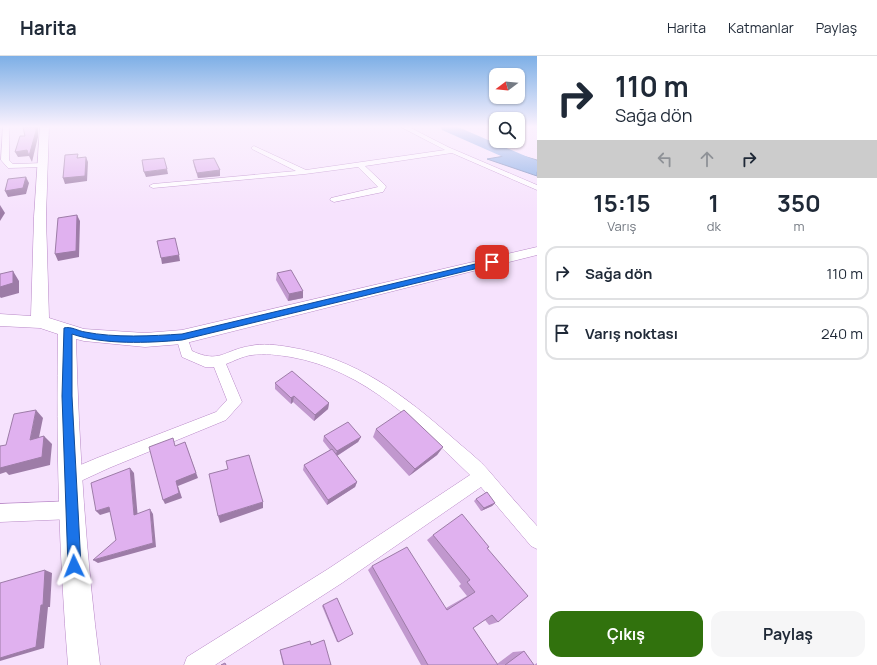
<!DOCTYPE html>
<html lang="tr">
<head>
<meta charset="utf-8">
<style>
  :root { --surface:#fff; --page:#f6f6f7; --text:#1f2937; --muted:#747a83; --line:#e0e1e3; --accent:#31720d }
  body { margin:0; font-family:Manrope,sans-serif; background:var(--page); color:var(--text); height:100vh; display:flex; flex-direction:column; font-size:15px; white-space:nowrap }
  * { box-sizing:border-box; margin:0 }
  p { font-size:13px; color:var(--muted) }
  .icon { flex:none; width:22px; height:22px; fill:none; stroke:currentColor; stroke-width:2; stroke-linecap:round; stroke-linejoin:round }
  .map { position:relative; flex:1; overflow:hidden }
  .side { display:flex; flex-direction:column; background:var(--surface); width:340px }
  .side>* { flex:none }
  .guide { background:#fff; color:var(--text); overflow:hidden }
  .needle { width:26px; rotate:254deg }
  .buttons { position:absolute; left:489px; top:12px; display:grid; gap:8px }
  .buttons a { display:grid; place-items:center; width:36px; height:36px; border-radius:8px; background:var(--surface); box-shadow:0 1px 3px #0004; font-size:20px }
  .pin { position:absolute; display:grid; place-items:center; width:34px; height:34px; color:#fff; margin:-17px; border-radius:8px; box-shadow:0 2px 6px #0006 }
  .me { position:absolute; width:44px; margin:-22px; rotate:358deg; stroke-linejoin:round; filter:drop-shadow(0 0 3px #0008) }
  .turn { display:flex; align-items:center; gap:14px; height:84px; padding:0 12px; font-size:18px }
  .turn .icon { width:52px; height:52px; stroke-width:2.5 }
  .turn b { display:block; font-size:28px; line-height:34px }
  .lanes { display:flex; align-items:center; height:38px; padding:0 12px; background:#0003; justify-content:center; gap:20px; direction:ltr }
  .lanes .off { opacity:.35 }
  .eta { display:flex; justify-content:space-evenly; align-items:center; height:68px; text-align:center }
  .eta b { font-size:24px; font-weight:700; line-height:28px }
  .button { display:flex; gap:8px; margin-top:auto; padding:8px 12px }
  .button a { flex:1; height:46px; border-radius:12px; background:var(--accent); color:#fff; font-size:16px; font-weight:700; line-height:46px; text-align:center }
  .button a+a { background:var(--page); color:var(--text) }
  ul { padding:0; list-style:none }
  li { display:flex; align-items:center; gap:12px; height:54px; margin:0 8px 6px; padding:0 4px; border:2px solid var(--line); border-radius:12px }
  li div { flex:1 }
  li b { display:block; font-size:15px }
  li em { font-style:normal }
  header { display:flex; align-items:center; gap:24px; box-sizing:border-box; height:56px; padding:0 20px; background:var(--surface); border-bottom:1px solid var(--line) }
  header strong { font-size:19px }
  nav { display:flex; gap:22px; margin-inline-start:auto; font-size:14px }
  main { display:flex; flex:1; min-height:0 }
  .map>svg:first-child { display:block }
  .water { fill:#7ea7e3; stroke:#6a81b3 }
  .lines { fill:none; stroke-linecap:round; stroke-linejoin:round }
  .river { fill:#7ea7e3; fill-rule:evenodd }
  .street-casing { stroke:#b888c7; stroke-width:1 }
  .secondary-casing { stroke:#b888c7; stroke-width:1 }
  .street { fill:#fff; fill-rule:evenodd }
  .secondary { fill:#fff; fill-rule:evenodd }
  .wall { fill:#c198ce }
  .shaded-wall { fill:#9d7ca7 }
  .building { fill:#e0b1ef; stroke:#9d7ca7 }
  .route { fill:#1a73e8; stroke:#114b97 }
</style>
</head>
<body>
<header>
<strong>Harita</strong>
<nav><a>Harita</a><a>Katmanlar</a><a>Paylaş</a></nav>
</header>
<main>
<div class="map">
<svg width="537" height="609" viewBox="0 0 537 609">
  <rect width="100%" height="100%" fill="#f6e2fd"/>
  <path class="water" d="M516 98 537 104V120L487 103Z"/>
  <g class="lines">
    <path class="river" d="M441 71H458L537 105V116L442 74Z"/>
    <defs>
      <path id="street" d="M3 71H9V104L13 108 44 107H47V111L8 112 1 104Z
        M401 71H409L448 91 537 129V134L452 97 365 110 385 129 386 131 383 136 334 146 330 144 331 142 378 131 358 111 305 118 153 132 149 130 153 128 296 115 252 93V91L254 90 306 114 445 94Z
        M182 277 186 278 192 295C220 308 224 294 250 290 263 287 276 289 289 291 356 302 404 339 454 383 465 393 479 403 489 415 505 434 521 452 537 470V493L531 490 481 431 342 527 215 609H184L187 601 328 513 470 419C418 369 365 314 291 301 278 299 265 297 252 299 243 300 234 305 226 308L242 346 226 364 109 412 70 430 64 428 62 422 64 416 97 402 216 356 227 344 214 311H205L182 301 176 281 178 278Z
        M72 445 78 448 81 454 78 460 72 463 0 466V448Z"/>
      <path id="secondary" d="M40 71H49L46 161 49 262 84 273 145 277 182 274 537 191V199L182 288 145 291 84 285 76 283C79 392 86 501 100 609H68C59 499 56 388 58 278L40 272 0 270V258L31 260 34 161Z"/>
    </defs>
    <use href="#street" class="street-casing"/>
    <use href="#secondary" class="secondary-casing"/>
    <use href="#street" class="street"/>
    <use href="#secondary" class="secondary"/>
  </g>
  <path class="wall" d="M193 104 220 114V120L198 122 194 110Z
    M277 217 303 242 288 245 276 224Z
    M275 327 329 347 328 353 314 365 293 346 291 348 275 333Z
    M376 373 443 391 437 399 409 420 373 381Z
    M324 380 361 381 358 386 337 400 357 426 355 431 327 449 303 414 304 409 330 394 323 385Z
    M476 443 495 447 492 450 481 455 474 445Z
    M433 479 487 492 498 566 489 569 485 564 473 572 497 608 513 596 524 595 534 609 537 607V609H421L368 514 372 510 446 552 467 540 459 530 461 528 427 484Z
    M323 549 353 578 337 586 322 550Z
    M311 589 331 609H283L280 596V594Z"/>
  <path class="shaded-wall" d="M36 71H38V81L32 106 29 100 18 101 15 96Z
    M86 101 88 106 87 125 65 128 63 122Z
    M167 113 168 118 146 121 144 116Z
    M220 114V120L198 122 197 117Z
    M26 121 29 127 26 138 8 141 5 135Z
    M0 149 5 157 0 165Z
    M77 159 80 165 79 201 58 205 55 198Z
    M179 199 180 205 162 208 161 202Z
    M13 215 19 225V237L1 242 0 241V231Z
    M303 235V242L288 245 289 238Z
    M294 340 293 346 291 348V342Z
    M329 347 328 353 314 365 315 359Z
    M36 354 43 362 37 391 30 384Z
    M44 380 52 388 50 409 9 419 6 416 0 418V408Z
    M361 381 358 386 335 401 337 395Z
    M185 386 198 422 178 430 182 442 165 448 163 444 176 425Z
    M443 391 437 399 409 420 415 413Z
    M130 412 134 417 138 463 134 459Z
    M357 426 355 431 327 449 328 444Z
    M263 446V452L220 467 218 460Z
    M495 447 492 450 481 455 484 452Z
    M109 451 113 455 100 459 96 455Z
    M150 453 153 458 156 491 98 507 93 504 153 487Z
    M45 514 52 517 50 551H48L44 592 0 605V602Z"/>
  <path class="building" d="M23 71H36V75L29 100 27 94 15 96 20 80H25Z
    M78 98 77 102 86 101 85 120 63 122 65 99Z
    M164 102 167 113 144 116 142 104Z
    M214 102 220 114 197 117 193 104Z
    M26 121 23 132 5 135 8 123Z
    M77 159 76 195 55 198 58 162Z
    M175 182 179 199 161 202 157 185Z
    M291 214 303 235 289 238 277 217Z
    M13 215V227L0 231V218Z
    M292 315 329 347 315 359 294 340 291 342 275 327Z
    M36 354 30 384 44 380 42 401 0 412V390L6 389 14 358Z
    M404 354 443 391 415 413 376 373Z
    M348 366 361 381 337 395 324 380Z
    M173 382 175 390 185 386 196 417 176 425 179 437 163 444 149 391Z
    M332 393 357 426 328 444 304 409Z
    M249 399 263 446 218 460 209 418 228 413 226 405Z
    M130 412 134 459 150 453 153 487 93 504 116 484 109 451 96 455 91 427Z
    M487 436 495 447 484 452 476 443Z
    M462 458 489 491 487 492 528 540 498 566 492 559 473 572 498 609H428L372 510 407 491 447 554 475 536 467 526 470 524 433 479Z
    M45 514 43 549H41L36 591 0 602V527Z
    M337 542 353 578 338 586 323 549Z
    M324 584 331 609H284L280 594 310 585 311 589Z
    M524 595 534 609H505Z
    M225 607 226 609H221Z"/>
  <linearGradient id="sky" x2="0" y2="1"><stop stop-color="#7dafe6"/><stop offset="0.45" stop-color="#fbf2fe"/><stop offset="1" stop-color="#fbf2fe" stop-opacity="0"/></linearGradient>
  <rect width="537" height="157" fill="url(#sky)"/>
  <path class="route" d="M492 204 496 206 495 208 182 284C148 287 104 289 72 278V340L81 510 79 515 74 517 70 515 68 510 62 340 64 272C71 270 78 275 85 276 115 282 152 280 182 278Z"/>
</svg>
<div class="buttons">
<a><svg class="needle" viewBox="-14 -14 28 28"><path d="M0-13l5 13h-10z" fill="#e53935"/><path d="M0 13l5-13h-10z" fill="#747a83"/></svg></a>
<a><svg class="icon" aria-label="search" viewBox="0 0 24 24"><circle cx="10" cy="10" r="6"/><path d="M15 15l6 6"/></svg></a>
</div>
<div class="pin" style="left:492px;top:206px;background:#d93025"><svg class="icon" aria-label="arrive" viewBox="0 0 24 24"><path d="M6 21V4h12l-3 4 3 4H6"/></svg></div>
<svg class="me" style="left:74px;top:510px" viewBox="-20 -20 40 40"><path d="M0-17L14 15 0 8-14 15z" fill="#1a73e8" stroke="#fff" stroke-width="4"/></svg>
</div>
<section class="side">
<div class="guide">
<div class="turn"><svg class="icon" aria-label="right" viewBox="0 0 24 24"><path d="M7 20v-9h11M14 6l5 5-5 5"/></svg><div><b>110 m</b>Sağa dön</div></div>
<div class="lanes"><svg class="icon off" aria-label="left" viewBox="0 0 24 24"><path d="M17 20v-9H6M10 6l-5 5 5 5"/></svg><svg class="icon off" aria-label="ahead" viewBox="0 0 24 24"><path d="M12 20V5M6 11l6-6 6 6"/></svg><svg class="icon" aria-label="right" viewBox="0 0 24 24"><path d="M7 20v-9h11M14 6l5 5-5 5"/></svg></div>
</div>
<div class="eta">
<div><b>15:15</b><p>Varış</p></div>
<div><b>1</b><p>dk</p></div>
<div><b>350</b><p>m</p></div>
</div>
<ul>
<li><svg class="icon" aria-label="right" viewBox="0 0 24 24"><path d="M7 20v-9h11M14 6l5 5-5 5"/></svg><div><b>Sağa dön</b></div><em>110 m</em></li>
<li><svg class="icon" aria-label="arrive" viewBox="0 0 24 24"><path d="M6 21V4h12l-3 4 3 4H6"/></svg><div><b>Varış noktası</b></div><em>240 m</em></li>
</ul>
<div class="button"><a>Çıkış</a><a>Paylaş</a></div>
</section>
</main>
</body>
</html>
